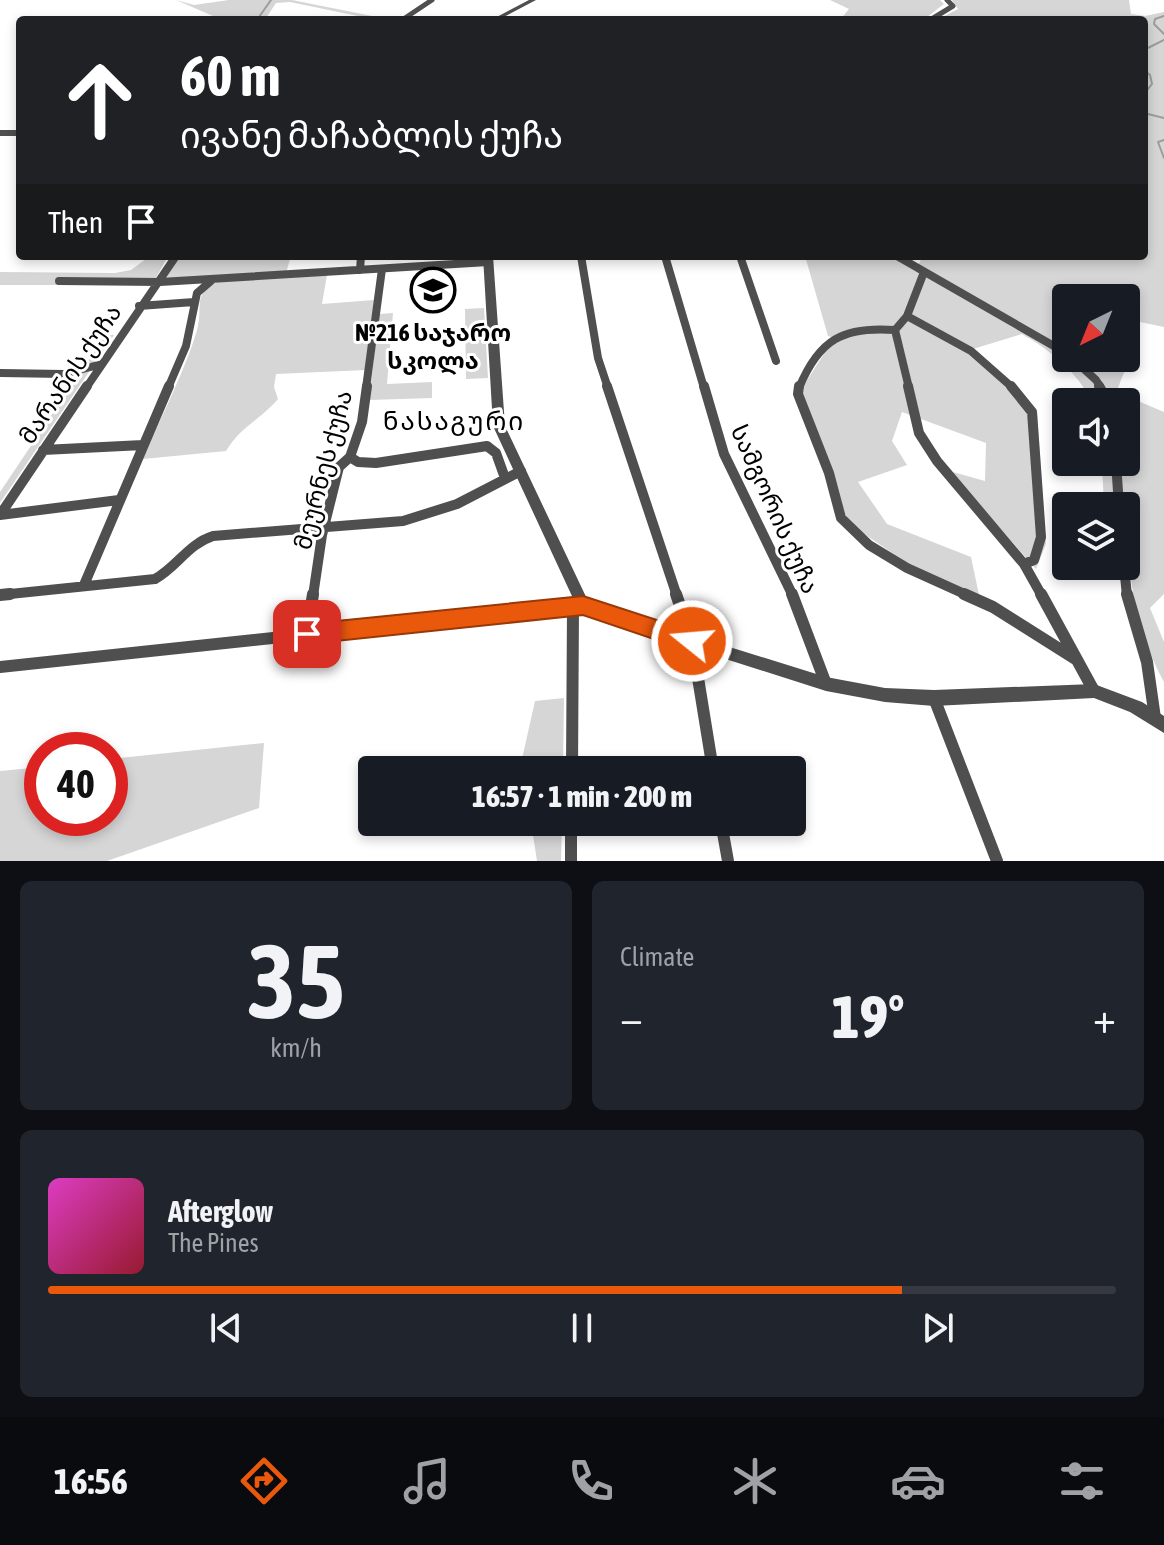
<!DOCTYPE html>
<html lang="en">
<head>
<meta charset="utf-8">
<style>
  :root { --surface:#171b24; --page:#20242c; --text:#f1f3f6; --muted:#9ea1a6; --line:#363941; --accent:#ea580c }
  body { margin:0; font-family:"Asap Condensed","Noto Sans Georgian",sans-serif; background:var(--page); color:var(--text); height:100vh; display:flex; flex-direction:column; font-size:30px; white-space:nowrap }
  * { box-sizing:border-box; margin:0 }
  p { font-size:26px; color:var(--muted) }
  .icon { flex:none; width:44px; height:44px; fill:none; stroke:currentColor; stroke-width:2; stroke-linecap:round; stroke-linejoin:round }
  .map { position:relative; height:861px; overflow:hidden }
  .side { display:flex; flex-direction:column; gap:20px; padding:20px; background:#0d0f14; flex:1 }
  .side>* { flex:none }
  .guide { position:absolute; left:16px; top:16px; width:1132px; height:244px; border-radius:8px; box-shadow:0 4px 12px #0003; background:#202124; color:#fff; overflow:hidden }
  .needle { width:52px; rotate:223deg }
  .controls { position:absolute; left:1052px; top:284px; display:grid; gap:16px }
  .controls a { display:grid; place-items:center; width:88px; height:88px; border-radius:8px; background:var(--surface); box-shadow:0 4px 12px #0003; font-size:40px }
  .speed { position:absolute; left:24px; top:732px; display:flex; gap:16px; font-size:40px; font-weight:700; text-align:center }
  .speed>* { display:grid; place-content:center; width:104px; height:104px; border-radius:50%; background:var(--surface); box-shadow:0 4px 12px #0003; line-height:1 }
  .speed .limit { border:12px solid #d22; background:#fff; color:#111 }
  .pin { position:absolute; display:grid; place-items:center; width:68px; height:68px; color:#fff; margin:-34px; border-radius:16px; box-shadow:0 4px 12px #0006 }
  .me { position:absolute; width:88px; margin:-44px; rotate:287deg; stroke-linejoin:round; filter:drop-shadow(0 0 6px #0008) }
  .turn { display:flex; align-items:center; gap:28px; height:168px; padding:0 32px; font-size:36px }
  .turn .icon { width:104px; height:104px; stroke-width:2.5 }
  .turn b { display:block; font-size:56px; line-height:68px }
  .then { display:flex; align-items:center; height:76px; padding:0 32px; background:#0003; gap:16px; font-size:30px }
  .big { font-size:60px; font-weight:800; line-height:1.1 }
  .side .tile { flex:1; display:flex; flex-direction:column; justify-content:center; gap:12px; min-width:0; padding:0 28px; border-radius:12px; background:var(--page) }
  .side .dial { align-items:center; gap:0 }
  .dial b { font-size:104px; line-height:1 }
  .song { display:flex; align-items:center; gap:24px }
  .cover { width:96px; height:96px; border-radius:12px; background:linear-gradient(135deg,hsl(310 70% 55%),hsl(350 70% 35%)) }
  .played { height:8px; border-radius:4px; background:linear-gradient(90deg,var(--accent) 80%,var(--line) 80%) }
  .keys { display:flex; justify-content:space-around; direction:ltr }
  .heat { display:flex; justify-content:space-between; align-items:center; font-size:44px; direction:ltr }
  .side .tiles { flex:1; display:grid; gap:20px; grid-template-columns:1fr 1fr }
  .tile:last-child { grid-column:span 2 }
  .trip { position:absolute; left:358px; top:756px; width:448px; height:80px; border-radius:8px; background:var(--surface); box-shadow:0 4px 12px #0003; font-weight:800; line-height:80px; text-align:center }
  .dock { display:flex; height:128px; justify-content:space-around; align-items:center; background:#090b0e; color:var(--muted) }
  .dock .icon { width:56px; height:56px }
  .dock .active { color:var(--accent) }
  .dock b { font-size:36px; color:var(--text) }
  .map>svg:first-child { display:block }
  .green { fill:#d6d6d6; fill-rule:evenodd }
  .lines { fill:none; stroke-linecap:round; stroke-linejoin:round }
  .stream { stroke:#9d9d9d; stroke-width:2 }
  .minor-far4 { stroke:#4f4f4f; stroke-width:5 }
  .minor-far3 { stroke:#4f4f4f; stroke-width:6 }
  .minor-far2 { stroke:#4f4f4f; stroke-width:8 }
  .minor-far1 { stroke:#4f4f4f; stroke-width:10 }
  .minor { stroke:#4f4f4f; stroke-width:12 }
  .tertiary { fill:#4f4f4f; fill-rule:evenodd }
  .route { fill:#ea580c; stroke:#983908; stroke-width:2 }
  .labels { text-anchor:middle; dominant-baseline:central; stroke-width:6; stroke-linejoin:round; paint-order:stroke }
  .poi-label { font-size:24px; font-weight:bold; fill:#000; stroke:#fff }
  .street-label { font-size:24px; fill:#000; stroke:#fff }
  .neighbourhood-label { font-size:26px; letter-spacing:2px; fill:#000; stroke:#fff }
</style>
</head>
<body>
<div class="map">
<svg width="1164" height="861" viewBox="0 0 1164 861">
  <rect width="100%" height="100%" fill="#fff"/>
  <path class="green" d="M176,0L194,5L229,0H292L392,20H377L290,2L276,3L266,18L235,16L222,20Z
    M830,0H940L944,4L923,20H840L849,9Z
    M952,0H1129L1131,14L1145,16L1164,12V327L1140,322C1139,352 1125,364 1117,392L1164,412V594L1150,608L1164,642V682C1134,627 1126,565 1126,506H1104L1102,462H1126V402H1093C1075,371 1053,352 1022,334L973,349L1037,411L1046,544L1036,569L954,476L953,472L985,481L986,443L902,412L892,441L907,465L858,482L887,524L971,557L979,595L910,565L854,527L842,511L803,393L804,385L834,338L828,336L805,256H890L915,271L923,256H1144V20H937L958,9ZM1066,298H1126V358H1066Z
    M150,256H168L152,285H0V272L115,273L131,270Z
    M179,256H291L286,273L165,279Z
    M327,275L322,304L374,300L366,370L276,374L274,387L278,399C259,421 241,426 226,451L143,459C160,419 185,371 197,330C204,306 191,297 217,281Z
    M484,308L488,378L466,379L465,309Z
    M393,313L387,384L432,382V398L369,400L379,314Z
    M105,335H114L0,503V492Z
    M564,698L563,770H523L522,759L535,701Z
    M264,743L259,808L107,861H0V771L42,767V818H110V759Z
    M531,822H562L561,861H537Z"/>
  <g class="lines">
    <path class="stream" d="M1164,16L1155,19L1154,24L1164,34
      M259,17L271,0
      M1144,50L1164,40
      M1144,70L1150,75L1152,84L1144,94
      M1144,113L1164,118
      M1164,140L1158,142L1164,158"/>
    <path class="minor-far4" d="M402,20L432,0
      M930,20L953,6L947,0"/>
    <path class="minor-far3" d="M0,133H20"/>
    <path class="minor-far2" d="M581,256L598,358L608,388
      M665,256L704,388
      M740,256L776,361
      M897,256L1066,353
      M360,270L361,256
      M59,281L160,282L488,262
      M139,306L194,302
      M907,316L971,351L1013,388
      M1072,358L1096,380L1101,388
      M0,373L64,374L102,364
      M86,388L176,256
      M168,388L186,346L197,293L211,281
      M366,388L382,269
      M799,388C819,339 844,326 895,330
      M909,388L895,330L907,316L924,272"/>
    <path class="minor-far1" d="M607,386L677,596
      M704,386L724,454L793,596
      M799,386L798,394L829,473L841,518L869,545L907,568L969,596
      M908,386L919,433L937,461L1024,564L1042,596
      M1011,386L1032,412L1041,537L1034,560L1024,564
      M1099,386L1108,402
      M43,450L143,445
      M350,457L358,462L376,463L487,446L496,453L505,478
      M1116,462L1119,506
      M0,515L87,386
      M0,515L119,500
      M1124,566L1127,596
      M84,585L169,386
      M0,595L155,579C177,567 188,544 213,536L403,521L457,504L521,471
      M313,596L322,535L339,467L350,457L362,422L367,386"/>
    <path class="minor" d="M676,594L692,641L713,770
      M792,594L826,684
      M964,594L993,607L1077,660
      M1041,594L1094,691
      M1127,594L1147,662L1155,718
      M0,595L10,594
      M307,634L313,594
      M0,667L583,605
      M934,698L997,861
      M572,770L573,608
      M571,822V861
      M721,822L728,861"/>
    <path class="tertiary" d="M529,0H536L498,20H491Z
      M483,256H493L505,426L588,601L601,607L826,677L885,688L934,690L1094,684L1142,702L1164,716V733L1130,712L1094,698L934,706L885,702L826,691L597,618L578,609L493,426Z"/>
  </g>
  <path class="route" d="M583,596L700,634L704,641L700,649L692,652L583,615L307,644L299,641L296,634L299,627L307,624Z"/>
  <defs>
    <g id="school-ring" transform="scale(2.3)"><circle r="9.5" fill="#fff" stroke="#000" stroke-width="1.5"/><path d="M0-5L7-2L0 1L-7-2ZM-4 1L0 2.5L4 1V4Q0 6-4 4Z" fill="#000"/></g>
  </defs>
  <g fill-rule="evenodd">
    <use href="#school-ring" x="433" y="290"/>
  </g>
  <g class="labels">
    <g class="poi-label">
      <text x="433" y="332">№216 საჯარო<tspan x="433" dy="28">სკოლა</tspan></text>
    </g>
    <g class="street-label">
      <text transform="translate(70 374) rotate(-56)">მარანის ქუჩა</text>
      <text transform="translate(323 470) rotate(-75)">მეურნეს ქუჩა</text>
      <text transform="translate(775 509) rotate(66)">სამგორის ქუჩა</text>
    </g>
    <g class="neighbourhood-label">
      <text x="454" y="421">ნასაგური</text>
    </g>
  </g>
</svg>
<div class="controls">
<a><svg class="needle" viewBox="-14 -14 28 28"><path d="M0-13l5 13h-10z" fill="#e53935"/><path d="M0 13l5-13h-10z" fill="#9ea1a6"/></svg></a>
<a><svg class="icon" aria-label="sound" viewBox="0 0 24 24"><path d="M4 9h4l5-4v14l-5-4H4zM17 9q2 3 0 6"/></svg></a>
<a><svg class="icon" aria-label="layers" viewBox="0 0 24 24"><path d="M12 4l9 5-9 5-9-5zM3 14l9 5 9-5"/></svg></a>
</div>
<div class="speed"><div class="limit">40</div></div>
<div class="pin" style="left:307px;top:634px;background:#d93025"><svg class="icon" aria-label="arrive" viewBox="0 0 24 24"><path d="M6 21V4h12l-3 4 3 4H6"/></svg></div>
<svg class="me" style="left:692px;top:641px" viewBox="-20 -20 40 40"><circle r="17" fill="#ea580c" stroke="#fff" stroke-width="3"/><path d="M0-11L8 9 0 5-8 9z" fill="#fff"/></svg>
<div class="trip">16:57 · 1 min · 200 m</div>
<div class="guide">
<div class="turn"><svg class="icon" aria-label="ahead" viewBox="0 0 24 24"><path d="M12 20V5M6 11l6-6 6 6"/></svg><div><b>60 m</b>ივანე მაჩაბლის ქუჩა</div></div>
<div class="then">Then<svg class="icon" aria-label="arrive" viewBox="0 0 24 24"><path d="M6 21V4h12l-3 4 3 4H6"/></svg></div>
</div>
</div>
<section class="side">
<div class="tiles">
<div class="tile dial"><b>35</b><p>km/h</p></div>
<div class="tile"><p>Climate</p>
<div class="heat"><a>−</a><b class="big">19°</b><a>+</a></div>
</div>
<div class="tile">
<div class="song"><i class="cover"></i><div><b>Afterglow</b><p>The Pines</p></div></div>
<div class="played"></div>
<div class="keys"><svg class="icon" aria-label="previous" viewBox="0 0 24 24"><path d="M18 5L8 12l10 7zM5 5v14"/></svg><svg class="icon" aria-label="pause" viewBox="0 0 24 24"><path d="M8 5v14M16 5v14"/></svg><svg class="icon" aria-label="next" viewBox="0 0 24 24"><path d="M6 5l10 7-10 7zM19 5v14"/></svg></div>
</div>
</div>
</section>
<nav class="dock">
<b>16:56</b>
<svg class="icon active" aria-label="directions" viewBox="0 0 24 24"><path d="M12 3l9 9-9 9-9-9zM9 14v-3h6M13 9l2 2-2 2"/></svg>
<svg class="icon" aria-label="music" viewBox="0 0 24 24"><path d="M9 18V5l10-2v13"/><circle cx="6" cy="18" r="3"/><circle cx="16" cy="16" r="3"/></svg>
<svg class="icon" aria-label="phone" viewBox="0 0 24 24"><path d="M5 4h4l2 5-3 2q2 4 5 5l2-3 5 2v4C11 20 4 13 5 4z"/></svg>
<svg class="icon" aria-label="climate" viewBox="0 0 24 24"><path d="M12 3v18M4 7l16 10M4 17L20 7"/></svg>
<svg class="icon" aria-label="car" viewBox="0 0 24 24"><path d="M5 17H2v-5l4-1 3-4h7l3 4 3 1v5h-3M9 17h6M6 11h13"/><circle cx="7" cy="17" r="2"/><circle cx="17" cy="17" r="2"/></svg>
<svg class="icon" aria-label="filters" viewBox="0 0 24 24"><path d="M4 7h16M4 17h16"/><circle cx="9" cy="7" r="2"/><circle cx="15" cy="17" r="2"/></svg>
</nav>
</body>
</html>
